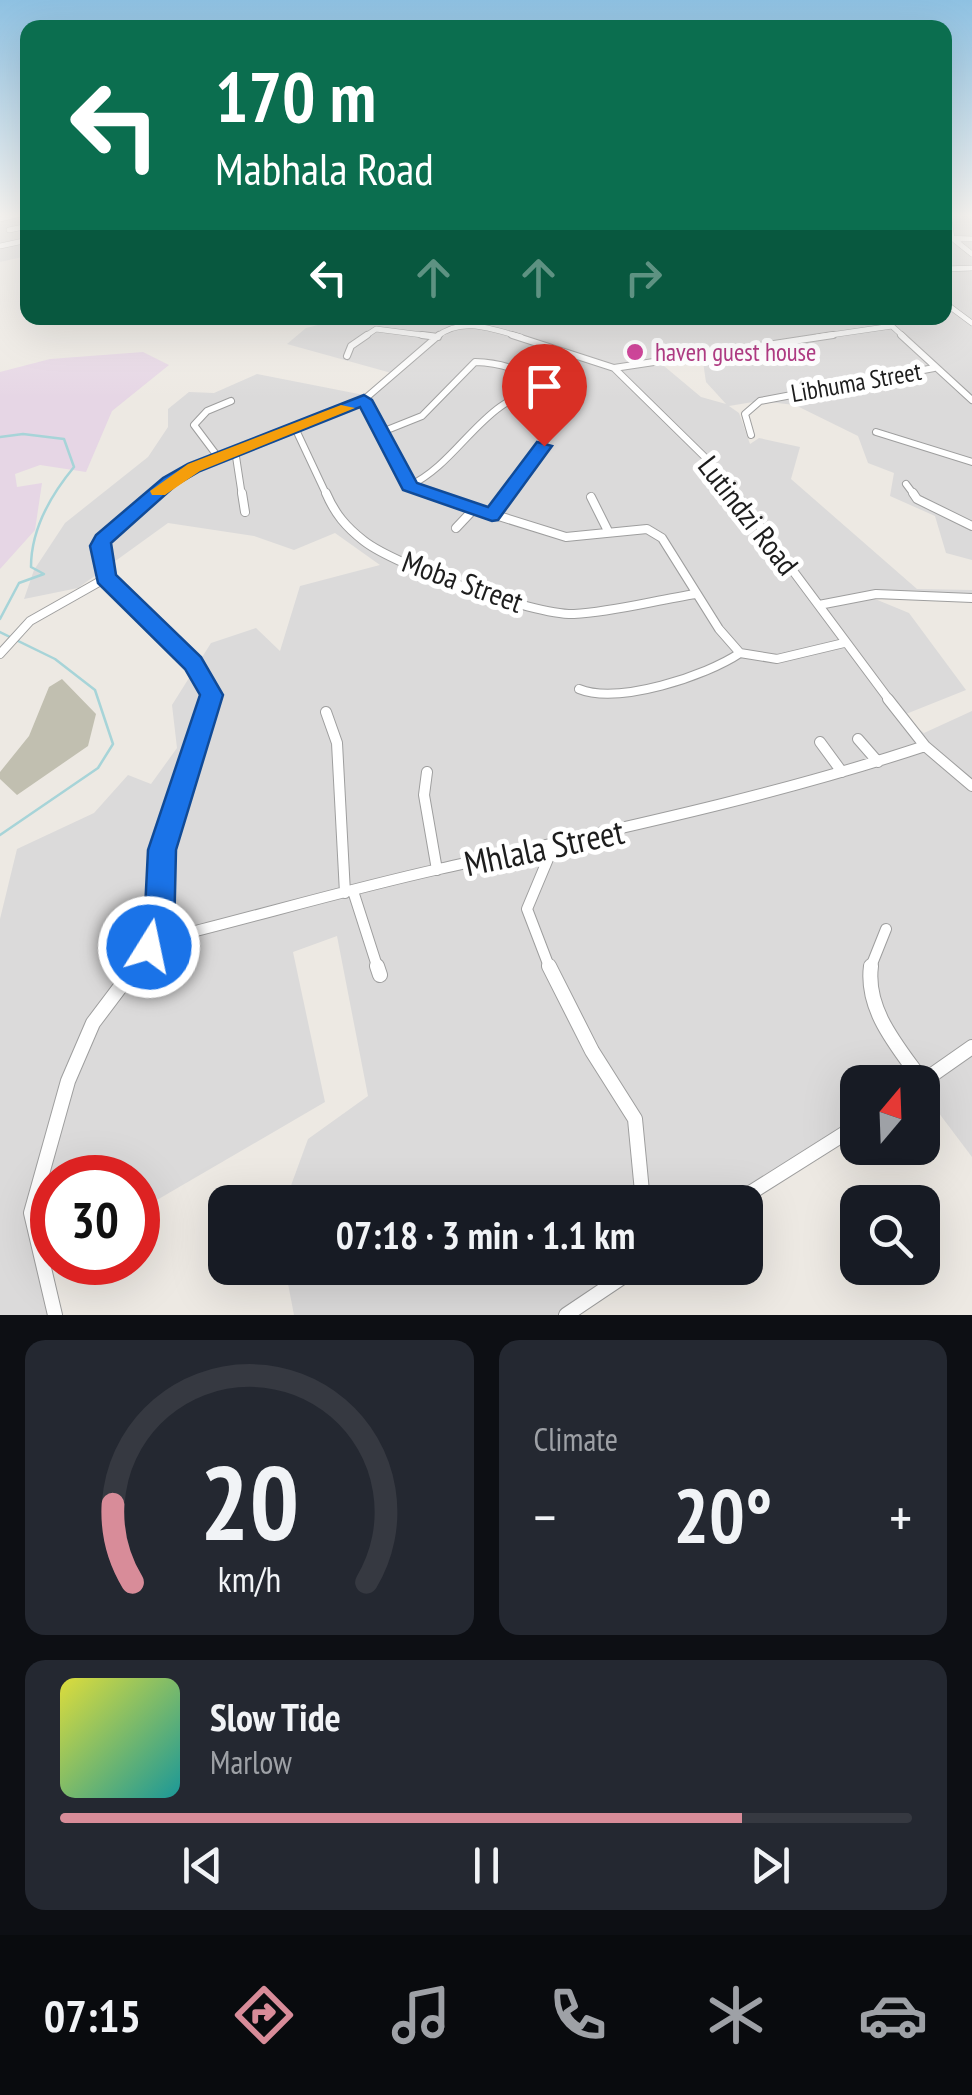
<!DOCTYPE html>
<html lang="en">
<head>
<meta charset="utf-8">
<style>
  :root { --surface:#171b24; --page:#242831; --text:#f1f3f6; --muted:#9ea1a6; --line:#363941; --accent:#d88c99 }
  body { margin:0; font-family:"PT Sans Narrow",sans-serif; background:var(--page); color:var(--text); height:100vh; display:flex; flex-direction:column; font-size:38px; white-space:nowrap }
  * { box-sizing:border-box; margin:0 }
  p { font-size:32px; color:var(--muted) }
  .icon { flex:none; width:55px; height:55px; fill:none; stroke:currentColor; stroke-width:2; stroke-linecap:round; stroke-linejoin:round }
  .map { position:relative; height:1315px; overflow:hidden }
  .drawer { display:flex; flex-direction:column; gap:25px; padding:25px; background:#0d0f14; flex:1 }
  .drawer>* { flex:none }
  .top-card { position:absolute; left:20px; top:20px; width:932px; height:305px; border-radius:20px; box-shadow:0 10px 40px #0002; background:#0b6e4f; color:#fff; overflow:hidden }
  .needle { width:65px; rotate:19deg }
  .buttons { position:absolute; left:840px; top:1065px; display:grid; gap:20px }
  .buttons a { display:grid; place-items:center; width:100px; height:100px; border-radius:20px; background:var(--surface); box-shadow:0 10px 40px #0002; font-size:50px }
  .speed { position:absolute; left:30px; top:1155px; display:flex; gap:20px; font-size:50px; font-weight:700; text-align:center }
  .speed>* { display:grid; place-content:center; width:130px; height:130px; border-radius:50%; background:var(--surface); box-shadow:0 10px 40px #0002; line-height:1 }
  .speed .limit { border:15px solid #d22; background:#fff; color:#111 }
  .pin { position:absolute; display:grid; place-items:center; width:85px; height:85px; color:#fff; margin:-102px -42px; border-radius:50% 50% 50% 0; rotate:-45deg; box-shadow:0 0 10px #0007 }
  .pin .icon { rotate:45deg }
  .me { position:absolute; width:110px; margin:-55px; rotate:10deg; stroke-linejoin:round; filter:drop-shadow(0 0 8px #0008) }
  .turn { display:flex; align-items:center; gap:35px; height:210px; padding:0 30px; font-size:45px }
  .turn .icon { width:130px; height:130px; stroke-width:2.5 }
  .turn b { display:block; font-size:70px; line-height:85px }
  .lanes { display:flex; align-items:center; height:95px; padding:0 30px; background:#0003; justify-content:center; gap:50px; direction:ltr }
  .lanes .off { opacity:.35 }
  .big { font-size:75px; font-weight:700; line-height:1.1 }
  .drawer .tile { flex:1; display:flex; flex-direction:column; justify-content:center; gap:15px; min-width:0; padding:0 35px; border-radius:20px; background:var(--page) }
  .drawer .dial { align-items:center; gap:0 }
  .dial svg { height:260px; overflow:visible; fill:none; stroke:var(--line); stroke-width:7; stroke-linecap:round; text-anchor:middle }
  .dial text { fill:var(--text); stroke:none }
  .song { display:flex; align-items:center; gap:30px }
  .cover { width:120px; height:120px; border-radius:15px; background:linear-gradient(135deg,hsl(60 70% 55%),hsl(180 70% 35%)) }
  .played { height:10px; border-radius:5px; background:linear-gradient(90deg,var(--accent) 80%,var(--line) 80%) }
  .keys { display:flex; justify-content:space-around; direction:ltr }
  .heat { display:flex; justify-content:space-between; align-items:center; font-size:55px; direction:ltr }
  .drawer .tiles { flex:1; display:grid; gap:25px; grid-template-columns:1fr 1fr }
  .tile:last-child { grid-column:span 2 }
  .trip { position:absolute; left:208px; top:1185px; width:555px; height:100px; border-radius:20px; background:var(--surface); box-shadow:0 10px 40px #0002; font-weight:700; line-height:100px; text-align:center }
  .tab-bar { display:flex; height:160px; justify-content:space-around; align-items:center; background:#090b0e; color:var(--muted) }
  .tab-bar .icon { width:70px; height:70px }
  .tab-bar .current { color:var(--accent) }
  .tab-bar b { font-size:45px; color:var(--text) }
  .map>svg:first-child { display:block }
  .residential { fill:#dbdada; fill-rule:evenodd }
  .industrial { fill:#e6d6e5 }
  .construction { fill:#c1bfb0 }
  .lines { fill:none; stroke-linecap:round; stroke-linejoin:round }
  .stream { stroke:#a7d4d8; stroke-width:2.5 }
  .minor-far4-casing { stroke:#9e9e9e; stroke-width:6 }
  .minor-far3-casing { stroke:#9e9e9e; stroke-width:8 }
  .minor-far2-casing { stroke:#9e9e9e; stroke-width:10 }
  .minor-far1-casing { stroke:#9e9e9e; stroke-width:12 }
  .minor-casing { stroke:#9e9e9e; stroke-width:16 }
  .minor-far4 { stroke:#fff; stroke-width:5 }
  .minor-far3 { stroke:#fff; stroke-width:6 }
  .minor-far2 { stroke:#fff; stroke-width:8 }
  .minor-far1 { stroke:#fff; stroke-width:10 }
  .minor { stroke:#fff; stroke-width:14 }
  .route { fill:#1a73e8; stroke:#114b97; stroke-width:2.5 }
  .slow { fill:#f59e0b }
  .hotel-dot { fill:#d1479c; stroke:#fff; stroke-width:4 }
  .labels { text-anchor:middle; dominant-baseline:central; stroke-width:10; stroke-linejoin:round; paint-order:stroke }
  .far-hotel-label { font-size:25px; fill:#b23c85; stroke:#fff; text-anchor:start }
  .far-street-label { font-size:25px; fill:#1d1d1d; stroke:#fff }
  .street-label { font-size:30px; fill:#1d1d1d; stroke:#fff }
  .near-street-label { font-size:35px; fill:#1d1d1d; stroke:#fff }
</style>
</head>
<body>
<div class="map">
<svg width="972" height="1315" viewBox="0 0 972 1315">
  <rect width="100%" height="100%" fill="#ede9e3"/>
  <path class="residential" d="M0,214H27V256L0,262Z
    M945,214H972V560L946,553L935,516L890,496L894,473L868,463L858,436L795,405L759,401L729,406L739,413L750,444L759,438L800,447L791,479L917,589L972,590V601L875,599L909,613L966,690L901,716L924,733L972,711V1157L923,1092L922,1082H858L857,1125L736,1202H285L308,1139L368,1096L337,936L293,952L325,1102L138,1211V1178H52V1260L43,1266L55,1315H0V919L17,849L94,813L128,775L151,784L177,748L172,705L211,643L256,628L280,651L300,586L380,565L335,533L294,550L254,536L168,523L78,588L24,599L34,570L65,523L148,457L168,427V409L189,392L214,393L257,374L369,396L395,374L287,344L306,328L346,318H945ZM702,355L706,382L726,404L701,397L658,361Z
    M285,1268H636L566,1315H294Z"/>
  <path class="industrial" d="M143,352L169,365L112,411L86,472L40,465L15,474L17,487L42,483L35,530L0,569V372L50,359Z"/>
  <path class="construction" d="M62,679L96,714L88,746L17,795L0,779V772L29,736L49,687Z"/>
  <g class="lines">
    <path class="stream" d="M0,437L23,434L64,439L74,467C50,496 31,529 31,567L44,574L19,583L0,619
      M0,632L55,659L95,690L113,744L98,768L0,835"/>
    <g class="minor-far4-casing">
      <path id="minor-far4" d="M948,214L952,238L972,254
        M0,219L20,214
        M9,230L28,226
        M945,238L972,239
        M0,246L28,240
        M945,269L972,268
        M945,303L972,323
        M883,318L904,337
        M364,337L376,329L438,337
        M436,337C462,316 492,329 521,337
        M817,337L892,326"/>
    </g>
    <g class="minor-far3-casing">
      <path id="minor-far3" d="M422,335L438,337
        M512,335L614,368L718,470L737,496
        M901,335L972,400
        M347,356L351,346L367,335
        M614,368L833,335
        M364,400L409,486L430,496
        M296,430L327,496
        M382,432L422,416L475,362C516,363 541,380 568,409L506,496
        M876,432L972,462
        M751,435L745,414L760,401L934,368
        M235,450L242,496
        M218,457L194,425L207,411L231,401
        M906,484L915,496
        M409,486C463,460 483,394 548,389
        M153,496L194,467L360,403L439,335"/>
    </g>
    <g class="minor-far2-casing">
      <path id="minor-far2" d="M156,493L103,540C98,597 158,624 191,661C200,671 205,683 211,695L209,701
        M242,493L245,512
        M326,493C335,514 346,527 364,541C396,566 533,615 574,614C614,612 656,600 696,594
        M425,493L566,537L647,529L662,538L719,629L740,653L777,659L844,643
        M735,493L890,701
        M913,493L917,499L972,526
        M591,497L608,531
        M492,515L508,493
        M456,528L473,510
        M819,605L876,594L972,598
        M0,654L30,621L106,578
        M579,689C618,705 706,676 740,653"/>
    </g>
    <g class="minor-far1-casing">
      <path id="minor-far1" d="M888,699L925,746L972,786
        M326,712L337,743L345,893
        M858,739L878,762
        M820,742L842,772
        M427,772L424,795L437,870
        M353,891L378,969
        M159,935L188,933C271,912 354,888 439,869C602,832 765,799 925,746
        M134,969L159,935L162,850L210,699
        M550,969L527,909L553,847
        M870,969L886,929"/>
    </g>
    <g class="minor-casing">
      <path id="minor" d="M377,966L380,975
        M549,966L592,1051L635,1119L643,1202
        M871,966C865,1011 899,1048 923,1082
        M922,1082L972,1047
        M736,1202L858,1125
        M55,1315L31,1213L68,1081L93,1023L136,966
        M566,1315L636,1268"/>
    </g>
    <use href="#minor-far4" class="minor-far4"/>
    <use href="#minor-far3" class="minor-far3"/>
    <use href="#minor-far2" class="minor-far2"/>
    <use href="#minor-far1" class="minor-far1"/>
    <use href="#minor" class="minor"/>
  </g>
  <linearGradient id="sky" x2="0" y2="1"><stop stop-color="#8ec1e2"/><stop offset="0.54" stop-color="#f7f5f2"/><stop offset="1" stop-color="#f7f5f2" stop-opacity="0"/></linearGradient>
  <rect width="972" height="398" fill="url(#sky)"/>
  <path class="route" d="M364,395L372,400L417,483L488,507L537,442L552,446L498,520L492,521L403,490L360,407L200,471L176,485L111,543L116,575L201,657L223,695L176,850L174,935L160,958L149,963L138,958L134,947L144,930L148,850L200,695L185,669L98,583L90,546L96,535L163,478L188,464Z"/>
  <path class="slow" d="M341,405L355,408L200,471L165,495H152L150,491L188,464Z"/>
  <circle class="hotel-dot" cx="635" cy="352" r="10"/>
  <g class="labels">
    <g class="far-hotel-label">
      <text x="655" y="352">haven guest house</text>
    </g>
    <g class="far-street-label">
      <text transform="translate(856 382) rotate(-10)">Libhuma Street</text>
    </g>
    <g class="street-label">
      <text transform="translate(749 515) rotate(52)">Lutindzi Road</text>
      <text transform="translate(463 581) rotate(20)">Moba Street</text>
    </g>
    <g class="near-street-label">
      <text transform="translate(544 847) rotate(-12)">Mhlala Street</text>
    </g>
  </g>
</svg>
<div class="buttons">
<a><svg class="needle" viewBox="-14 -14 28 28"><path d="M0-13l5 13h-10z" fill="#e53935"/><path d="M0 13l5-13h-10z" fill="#9ea1a6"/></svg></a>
<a><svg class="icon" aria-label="search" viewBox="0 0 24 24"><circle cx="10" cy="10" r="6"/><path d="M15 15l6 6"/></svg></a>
</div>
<div class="speed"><div class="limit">30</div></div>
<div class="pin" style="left:544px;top:446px;background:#d93025"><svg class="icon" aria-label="arrive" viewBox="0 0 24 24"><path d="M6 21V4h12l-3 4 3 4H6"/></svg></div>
<svg class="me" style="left:149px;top:947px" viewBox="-20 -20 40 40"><circle r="17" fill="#1a73e8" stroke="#fff" stroke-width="3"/><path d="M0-11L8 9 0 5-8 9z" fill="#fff"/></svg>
<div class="trip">07:18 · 3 min · 1.1 km</div>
<div class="top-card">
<div class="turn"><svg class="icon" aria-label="left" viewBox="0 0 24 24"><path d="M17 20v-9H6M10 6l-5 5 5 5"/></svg><div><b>170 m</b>Mabhala Road</div></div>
<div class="lanes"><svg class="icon" aria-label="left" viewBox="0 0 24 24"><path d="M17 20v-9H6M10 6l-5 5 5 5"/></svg><svg class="icon off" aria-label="ahead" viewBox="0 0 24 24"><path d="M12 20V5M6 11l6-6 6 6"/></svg><svg class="icon off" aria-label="ahead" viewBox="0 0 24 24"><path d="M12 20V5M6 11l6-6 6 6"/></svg><svg class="icon off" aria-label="right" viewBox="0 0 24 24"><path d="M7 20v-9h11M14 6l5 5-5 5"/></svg></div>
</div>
</div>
<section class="drawer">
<div class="tiles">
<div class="tile dial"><svg viewBox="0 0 100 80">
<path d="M14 69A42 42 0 1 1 86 69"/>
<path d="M14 69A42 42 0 0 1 8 45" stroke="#d88c99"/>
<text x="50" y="56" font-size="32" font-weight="700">20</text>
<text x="50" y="72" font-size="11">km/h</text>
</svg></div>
<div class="tile"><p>Climate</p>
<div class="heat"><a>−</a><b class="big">20°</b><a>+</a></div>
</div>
<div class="tile">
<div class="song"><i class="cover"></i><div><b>Slow Tide</b><p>Marlow</p></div></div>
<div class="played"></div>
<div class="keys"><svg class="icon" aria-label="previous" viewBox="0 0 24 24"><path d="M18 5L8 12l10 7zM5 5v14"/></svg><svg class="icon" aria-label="pause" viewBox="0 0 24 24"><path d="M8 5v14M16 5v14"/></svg><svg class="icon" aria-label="next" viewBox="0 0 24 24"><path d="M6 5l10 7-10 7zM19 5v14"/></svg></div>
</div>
</div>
</section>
<nav class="tab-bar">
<b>07:15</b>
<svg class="icon current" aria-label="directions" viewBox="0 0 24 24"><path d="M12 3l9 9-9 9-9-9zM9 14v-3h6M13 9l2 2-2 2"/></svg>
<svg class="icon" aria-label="music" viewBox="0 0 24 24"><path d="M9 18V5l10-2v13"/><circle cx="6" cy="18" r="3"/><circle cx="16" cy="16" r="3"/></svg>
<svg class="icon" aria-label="phone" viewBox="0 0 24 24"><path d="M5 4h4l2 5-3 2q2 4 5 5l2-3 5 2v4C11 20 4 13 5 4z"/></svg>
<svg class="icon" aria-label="climate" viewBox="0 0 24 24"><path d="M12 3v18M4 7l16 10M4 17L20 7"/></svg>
<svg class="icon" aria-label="car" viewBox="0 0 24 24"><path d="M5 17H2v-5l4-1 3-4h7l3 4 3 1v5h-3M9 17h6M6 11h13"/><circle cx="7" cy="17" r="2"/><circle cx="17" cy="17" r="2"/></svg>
</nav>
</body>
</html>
